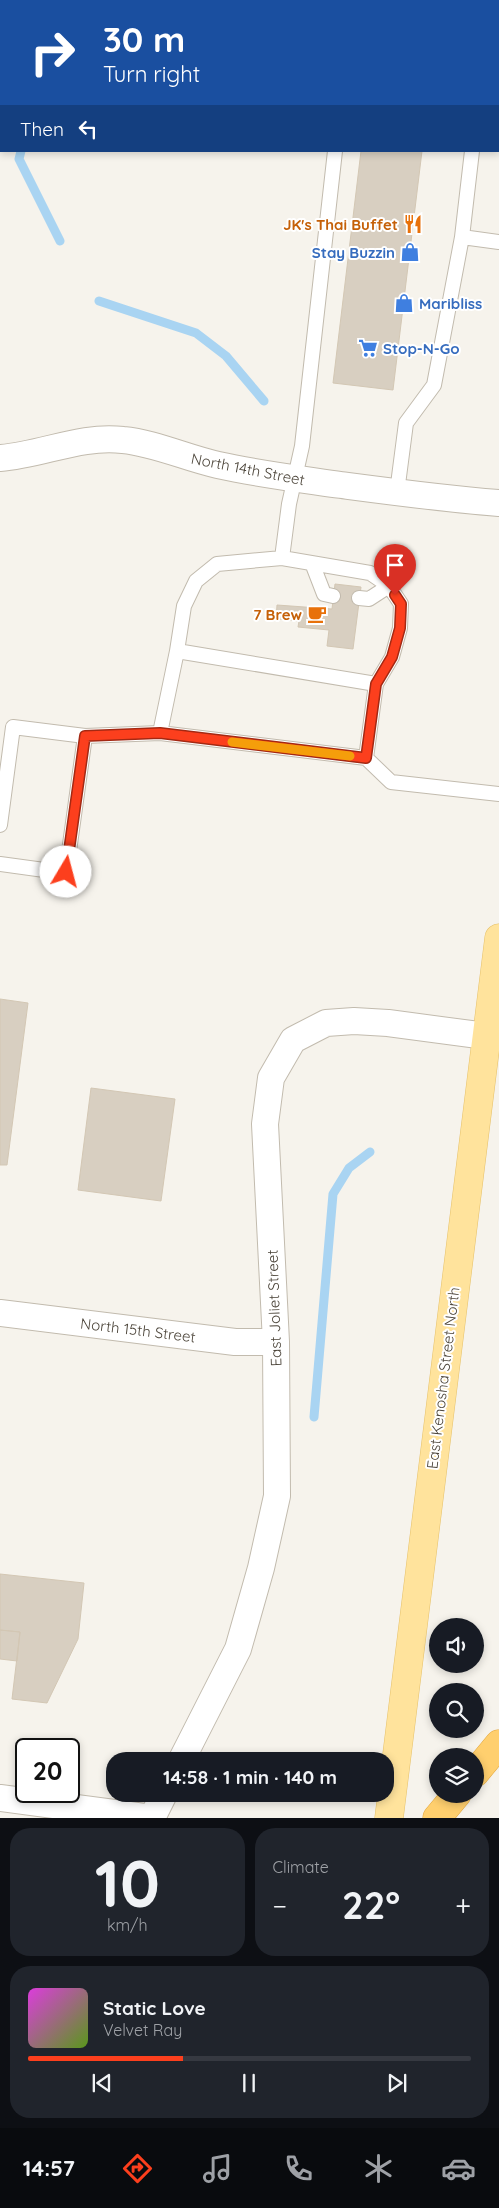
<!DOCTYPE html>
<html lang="en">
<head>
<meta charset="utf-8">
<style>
  :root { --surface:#171b24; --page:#20242c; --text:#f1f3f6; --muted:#9ea1a6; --line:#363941; --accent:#fc3f1d }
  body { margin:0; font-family:Quicksand,sans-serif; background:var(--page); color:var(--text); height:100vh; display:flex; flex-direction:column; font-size:19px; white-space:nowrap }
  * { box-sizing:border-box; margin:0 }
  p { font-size:16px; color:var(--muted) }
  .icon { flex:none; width:28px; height:28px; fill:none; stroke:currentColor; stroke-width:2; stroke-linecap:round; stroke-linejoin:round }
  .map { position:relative; height:1818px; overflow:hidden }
  .sheet { display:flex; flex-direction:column; gap:10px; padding:10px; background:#0d0f14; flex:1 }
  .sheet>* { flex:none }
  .banner { position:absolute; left:0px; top:0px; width:500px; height:152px; box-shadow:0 2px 8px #0003; background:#1a4fa0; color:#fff; overflow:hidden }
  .tools { position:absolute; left:429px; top:1618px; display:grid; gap:10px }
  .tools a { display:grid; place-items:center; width:55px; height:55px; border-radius:50%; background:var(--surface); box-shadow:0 2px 8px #0003; font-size:25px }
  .speed { position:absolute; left:15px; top:1738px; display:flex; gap:10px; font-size:25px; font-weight:700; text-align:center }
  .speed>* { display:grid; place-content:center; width:65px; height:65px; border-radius:50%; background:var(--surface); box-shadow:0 2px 8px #0003; line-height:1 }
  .speed .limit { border:2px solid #111; border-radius:8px; background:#fff; color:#111 }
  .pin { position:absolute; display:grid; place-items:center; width:42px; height:42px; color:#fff; margin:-51px -21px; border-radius:50% 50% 50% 0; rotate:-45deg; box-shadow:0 0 5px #0007 }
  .pin .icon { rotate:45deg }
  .me { position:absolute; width:55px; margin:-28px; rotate:8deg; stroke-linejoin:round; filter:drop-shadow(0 0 4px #0008) }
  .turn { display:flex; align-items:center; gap:18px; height:105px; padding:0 20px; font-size:22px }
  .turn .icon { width:65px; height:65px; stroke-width:2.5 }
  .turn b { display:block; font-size:35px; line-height:42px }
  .then { display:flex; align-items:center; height:48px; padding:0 20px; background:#0003; gap:10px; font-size:19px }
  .big { font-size:38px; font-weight:700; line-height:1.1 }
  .sheet .widget { flex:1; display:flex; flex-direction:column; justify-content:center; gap:8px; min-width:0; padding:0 18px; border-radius:20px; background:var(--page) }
  .sheet .dial { align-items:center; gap:0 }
  .dial b { font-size:65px; line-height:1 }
  .song { display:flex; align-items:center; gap:15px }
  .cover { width:60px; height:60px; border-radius:8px; background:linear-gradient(135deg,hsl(300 70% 55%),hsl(90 70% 35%)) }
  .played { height:5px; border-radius:2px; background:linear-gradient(90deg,var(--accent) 35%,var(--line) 35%) }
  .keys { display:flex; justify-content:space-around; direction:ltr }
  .heat { display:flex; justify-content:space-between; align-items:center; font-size:28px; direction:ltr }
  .sheet .tiles { flex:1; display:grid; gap:10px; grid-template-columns:1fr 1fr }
  .widget:last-child { grid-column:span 2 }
  .trip { position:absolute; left:106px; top:1752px; width:288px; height:50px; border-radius:20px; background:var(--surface); box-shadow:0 2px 8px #0003; font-weight:700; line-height:50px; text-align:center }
  .menu { display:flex; height:80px; justify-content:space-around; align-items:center; background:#090b0e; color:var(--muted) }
  .menu .icon { width:35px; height:35px }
  .menu .active { color:var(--accent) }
  .menu b { font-size:22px; color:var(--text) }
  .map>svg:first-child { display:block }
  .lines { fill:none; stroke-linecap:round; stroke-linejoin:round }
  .stream { stroke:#a9d4f2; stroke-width:9 }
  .building { fill:#d8cfc1; stroke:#d3c7b4 }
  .lane-casing { stroke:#c2bbae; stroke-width:16 }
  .street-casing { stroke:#c2bbae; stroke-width:28 }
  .primary-casing { stroke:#e6c16a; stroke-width:29 }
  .highway-casing { stroke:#e0a43c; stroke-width:29 }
  .lane { stroke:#fff; stroke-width:14 }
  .street { stroke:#fff; stroke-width:26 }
  .primary { stroke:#ffe39c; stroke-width:28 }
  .highway { stroke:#ffcf6e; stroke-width:28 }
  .route-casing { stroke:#a42913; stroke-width:12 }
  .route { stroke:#fc3f1d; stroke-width:9 }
  .slow { stroke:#f59e0b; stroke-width:9 }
  .labels { text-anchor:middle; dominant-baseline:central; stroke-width:4; stroke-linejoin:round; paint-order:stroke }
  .food-label { font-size:15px; font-weight:bold; fill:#c56008; stroke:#fff; text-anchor:end }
  .shop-label { font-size:15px; font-weight:bold; fill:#366cbe; stroke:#fff; text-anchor:start }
  .street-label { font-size:15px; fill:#4b4439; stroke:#fff }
</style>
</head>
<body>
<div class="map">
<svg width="499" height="1818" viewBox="0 0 499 1818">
  <rect width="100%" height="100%" fill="#f6f3ec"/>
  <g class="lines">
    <path class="stream" d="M0,100L1,101
      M21,151L19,159L60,241
      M99,301L196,333L226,356L264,401
      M314,1417L333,1194L349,1168L370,1152"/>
  </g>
  <path class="building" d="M361,151H422L393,390L333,383Z
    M335,584L361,587L353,649L327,646L329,630L298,627L299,621L276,619L277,605L332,609Z
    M0,999L28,1003L7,1165H0Z
    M91,1088L175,1099L161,1201L78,1190Z
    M0,1574L84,1583L78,1639L47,1703L12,1699L20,1632L0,1630Z
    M0,1630L20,1632L17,1661L0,1659Z"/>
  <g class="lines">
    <g class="lane-casing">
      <path id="lane" d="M280,0L282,1
        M353,0L364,1
        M490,1V0
        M0,11L1,12
        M462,237L499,242
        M397,492L406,423L434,385L462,237L472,151
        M282,558L289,504L302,446L335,151
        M312,563L324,594L333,596
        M359,598L369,599L389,586
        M160,733L177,651
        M366,758L376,684L392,657L400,628L401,604L389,586L370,573L282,558L217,564L196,581L184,606L177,651L376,684
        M0,825L13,727L85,736L160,733L366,758L391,782L499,794
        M0,864L66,873L85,736"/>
    </g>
    <g class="street-casing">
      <path id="street" d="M0,458C42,455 80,435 123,440C155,443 186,458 218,465C258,474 300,479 341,485C394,492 446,499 499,503
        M0,1313L235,1342H276
        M181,1761L238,1649L261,1568L277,1496L276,1342L265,1124L271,1078L293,1040L326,1023L354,1021L388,1023L486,1036
        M0,1798L152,1818L164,1794"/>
    </g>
    <g class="primary-casing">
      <path id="primary" d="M389,1818L499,938"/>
    </g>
    <g class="highway-casing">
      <path id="highway" d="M475,1773L499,1744
        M437,1818L457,1794"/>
    </g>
    <use href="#lane" class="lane"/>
    <use href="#street" class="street"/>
    <use href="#primary" class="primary"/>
    <use href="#highway" class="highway"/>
  </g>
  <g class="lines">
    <g class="route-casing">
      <path id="route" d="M66,872L85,736L160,733L366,758L376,684L392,657L400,628L401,604L395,595"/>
    </g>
    <use href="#route" class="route"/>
    <path class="slow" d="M232,742L350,756"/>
  </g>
  <defs>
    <g id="restaurant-bare" transform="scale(1.5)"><path d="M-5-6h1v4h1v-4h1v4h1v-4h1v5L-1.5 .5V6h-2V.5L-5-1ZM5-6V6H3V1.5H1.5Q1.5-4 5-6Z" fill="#e8710a" stroke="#fff" stroke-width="2.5" paint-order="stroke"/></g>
    <g id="shop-bare" transform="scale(1.5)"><path d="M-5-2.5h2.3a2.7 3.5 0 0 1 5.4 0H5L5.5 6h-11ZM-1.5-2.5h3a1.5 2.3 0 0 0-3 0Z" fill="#3f7fe0" stroke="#fff" stroke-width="2.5" paint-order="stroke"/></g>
    <g id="supermarket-bare" transform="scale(1.5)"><path d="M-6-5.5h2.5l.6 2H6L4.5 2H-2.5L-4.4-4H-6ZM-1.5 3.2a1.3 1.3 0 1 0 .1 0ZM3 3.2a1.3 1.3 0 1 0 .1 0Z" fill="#3f7fe0" stroke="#fff" stroke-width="2.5" paint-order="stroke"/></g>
    <g id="cafe-bare" transform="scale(1.5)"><path d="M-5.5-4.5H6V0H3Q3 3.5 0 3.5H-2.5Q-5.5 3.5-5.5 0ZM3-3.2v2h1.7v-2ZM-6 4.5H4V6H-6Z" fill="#e8710a" stroke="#fff" stroke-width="2.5" paint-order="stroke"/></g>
  </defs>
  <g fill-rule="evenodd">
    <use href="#restaurant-bare" x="413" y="224"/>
    <use href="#shop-bare" x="410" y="252"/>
    <use href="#shop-bare" x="404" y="303"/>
    <use href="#supermarket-bare" x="368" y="348"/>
    <use href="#cafe-bare" x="317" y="614"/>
  </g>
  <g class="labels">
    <g class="food-label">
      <text x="398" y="224">JK's Thai Buffet</text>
      <text x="302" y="614">7 Brew</text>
    </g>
    <g class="shop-label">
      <text x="395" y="252" text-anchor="end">Stay Buzzin</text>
      <text x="419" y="303">Maribliss</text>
      <text x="383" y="348">Stop-N-Go</text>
    </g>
    <g class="street-label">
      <text transform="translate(248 469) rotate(11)">North 14th Street</text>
      <text transform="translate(274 1308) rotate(-92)">East Joliet Street</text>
      <text transform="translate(138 1330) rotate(7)">North 15th Street</text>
      <text transform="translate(443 1378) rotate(-83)">East Kenosha Street North</text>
    </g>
  </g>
</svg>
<div class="tools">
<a><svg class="icon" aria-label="sound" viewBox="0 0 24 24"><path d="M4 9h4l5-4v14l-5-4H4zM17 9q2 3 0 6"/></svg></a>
<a><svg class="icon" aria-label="search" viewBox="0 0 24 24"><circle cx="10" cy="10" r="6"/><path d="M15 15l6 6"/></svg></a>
<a><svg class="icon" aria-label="layers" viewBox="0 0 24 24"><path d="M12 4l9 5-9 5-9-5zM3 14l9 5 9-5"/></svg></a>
</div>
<div class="speed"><div class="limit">20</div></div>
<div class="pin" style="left:395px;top:595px;background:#d93025"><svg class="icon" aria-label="arrive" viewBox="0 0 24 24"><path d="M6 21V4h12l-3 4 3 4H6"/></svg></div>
<svg class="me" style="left:66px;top:872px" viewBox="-20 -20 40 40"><circle r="19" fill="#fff"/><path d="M0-13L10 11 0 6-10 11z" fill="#fc3f1d"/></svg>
<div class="trip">14:58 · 1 min · 140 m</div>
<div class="banner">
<div class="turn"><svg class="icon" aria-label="right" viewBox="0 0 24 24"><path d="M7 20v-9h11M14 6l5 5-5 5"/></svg><div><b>30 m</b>Turn right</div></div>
<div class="then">Then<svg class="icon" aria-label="left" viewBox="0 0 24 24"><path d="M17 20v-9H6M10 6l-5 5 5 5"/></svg></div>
</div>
</div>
<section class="sheet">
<div class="tiles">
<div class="widget dial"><b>10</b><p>km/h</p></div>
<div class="widget"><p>Climate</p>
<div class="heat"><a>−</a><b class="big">22°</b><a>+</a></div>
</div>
<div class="widget">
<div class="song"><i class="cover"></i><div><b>Static Love</b><p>Velvet Ray</p></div></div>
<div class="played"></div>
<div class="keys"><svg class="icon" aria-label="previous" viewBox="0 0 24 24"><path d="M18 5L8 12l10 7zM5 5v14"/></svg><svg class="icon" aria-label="pause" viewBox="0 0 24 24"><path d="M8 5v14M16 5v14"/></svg><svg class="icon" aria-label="next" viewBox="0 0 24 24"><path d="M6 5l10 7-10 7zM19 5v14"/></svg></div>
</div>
</div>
</section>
<nav class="menu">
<b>14:57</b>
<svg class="icon active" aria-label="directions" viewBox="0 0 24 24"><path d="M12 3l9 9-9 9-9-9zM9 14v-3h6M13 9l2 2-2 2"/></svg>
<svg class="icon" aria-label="music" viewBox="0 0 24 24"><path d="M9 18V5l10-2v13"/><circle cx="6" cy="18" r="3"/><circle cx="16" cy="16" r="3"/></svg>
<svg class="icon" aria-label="phone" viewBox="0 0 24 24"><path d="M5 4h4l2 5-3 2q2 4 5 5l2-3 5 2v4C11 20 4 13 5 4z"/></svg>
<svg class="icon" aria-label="climate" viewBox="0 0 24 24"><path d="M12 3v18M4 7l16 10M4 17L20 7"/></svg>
<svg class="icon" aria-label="car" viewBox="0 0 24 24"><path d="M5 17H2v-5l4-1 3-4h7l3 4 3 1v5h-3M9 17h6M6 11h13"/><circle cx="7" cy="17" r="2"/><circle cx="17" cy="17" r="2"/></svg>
</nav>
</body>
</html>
